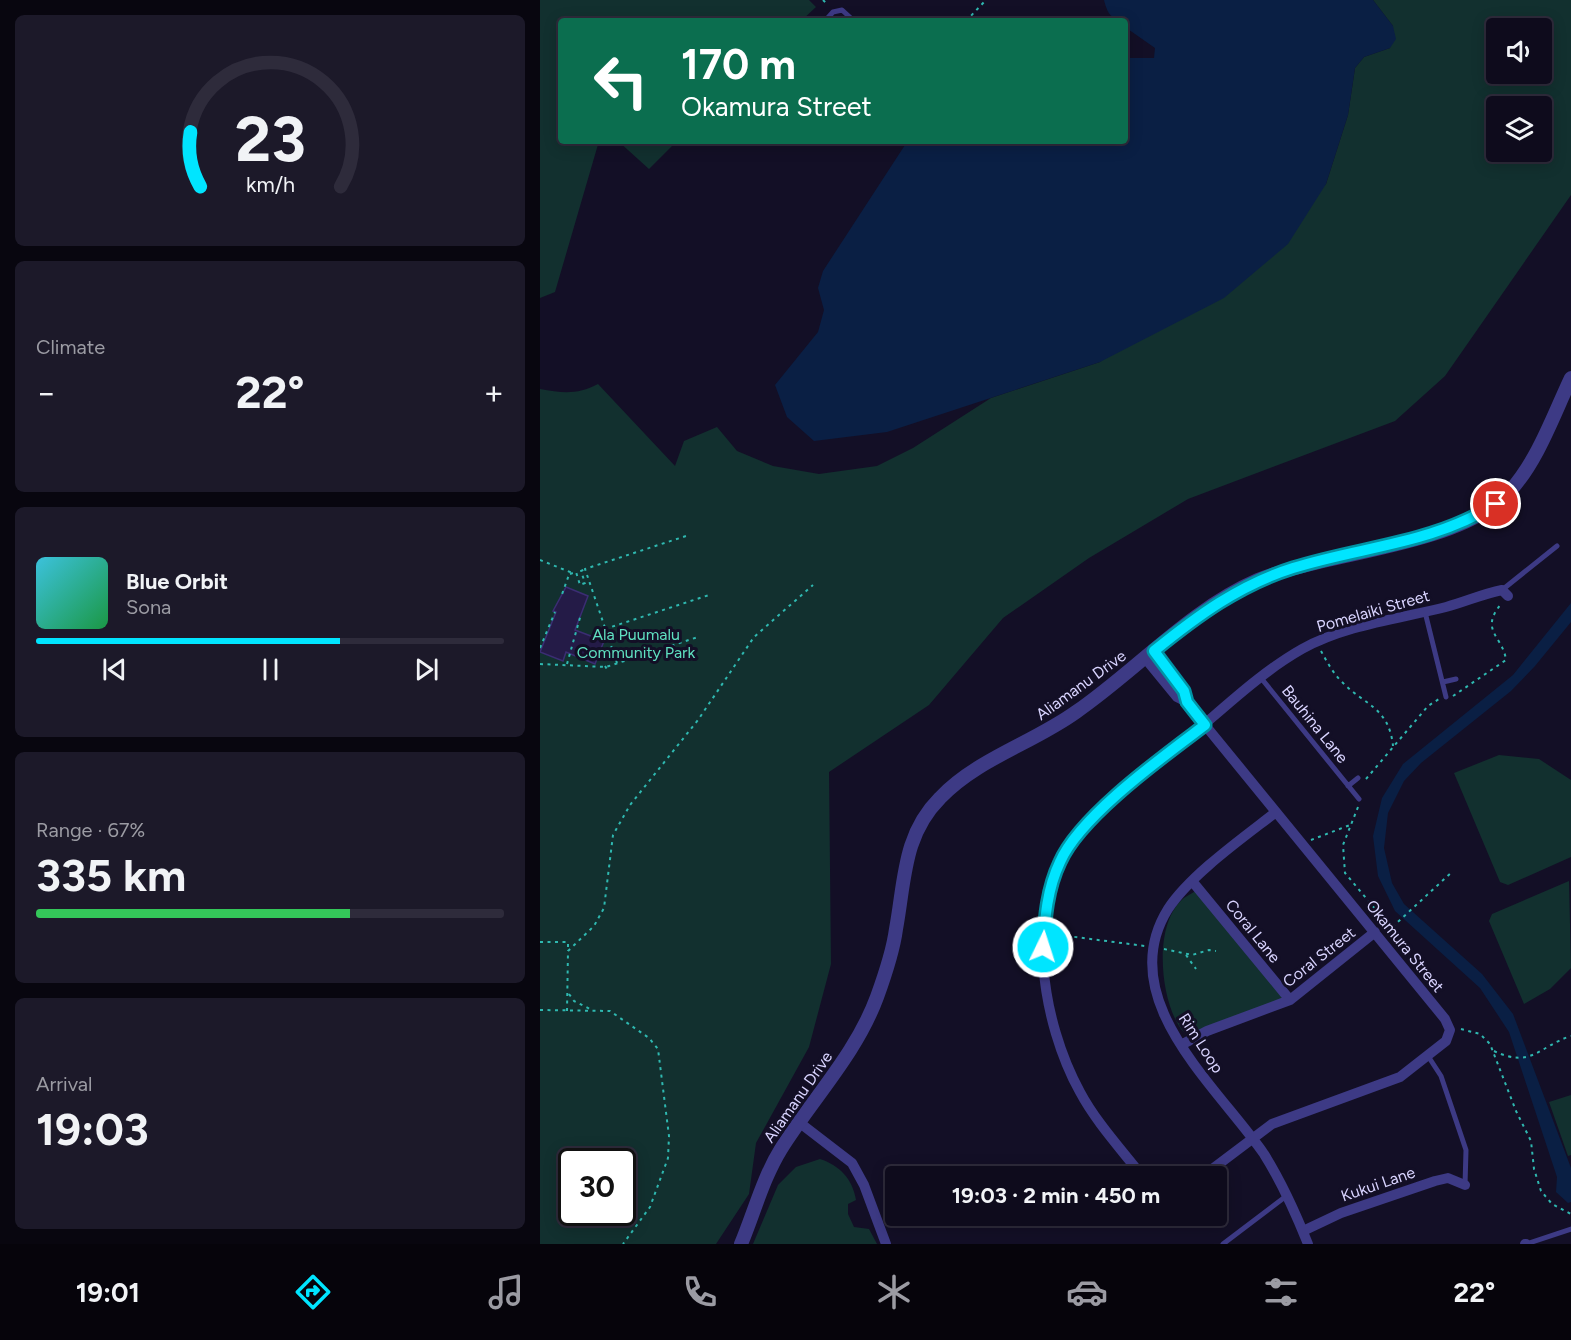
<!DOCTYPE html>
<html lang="en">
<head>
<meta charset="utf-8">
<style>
  :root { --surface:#0e0b1c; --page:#1c1929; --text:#f1f3f6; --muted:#9b9ba3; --line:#2e2b3b; --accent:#00e5ff }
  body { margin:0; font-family:Figtree,sans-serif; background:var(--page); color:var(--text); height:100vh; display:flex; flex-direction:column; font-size:22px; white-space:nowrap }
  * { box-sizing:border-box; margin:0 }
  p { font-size:20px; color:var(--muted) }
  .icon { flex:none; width:33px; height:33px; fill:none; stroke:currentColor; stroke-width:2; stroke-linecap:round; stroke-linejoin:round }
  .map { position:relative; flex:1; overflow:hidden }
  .details { display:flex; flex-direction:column; gap:15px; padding:15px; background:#08060f; width:540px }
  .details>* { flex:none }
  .banner { position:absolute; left:18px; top:18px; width:570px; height:126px; border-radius:6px; box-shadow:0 3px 15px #0003,0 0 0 2px var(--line); background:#0b6e4f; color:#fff; overflow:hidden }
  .buttons { position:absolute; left:946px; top:18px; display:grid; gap:12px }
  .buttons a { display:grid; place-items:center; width:66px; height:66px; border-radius:6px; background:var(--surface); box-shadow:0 3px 15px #0003,0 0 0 2px var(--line); font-size:30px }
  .speed { position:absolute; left:18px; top:1148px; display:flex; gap:12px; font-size:30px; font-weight:700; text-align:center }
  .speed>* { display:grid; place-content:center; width:78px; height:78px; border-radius:50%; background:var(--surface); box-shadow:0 3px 15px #0003,0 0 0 2px var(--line); line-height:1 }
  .speed .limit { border:3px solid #111; border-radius:9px; background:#fff; color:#111 }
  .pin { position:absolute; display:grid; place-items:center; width:51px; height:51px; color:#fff; margin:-26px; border:3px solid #fff; border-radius:50%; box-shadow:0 2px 6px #0007 }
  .me { position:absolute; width:66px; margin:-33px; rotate:4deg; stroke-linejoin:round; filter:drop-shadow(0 0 4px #0008) }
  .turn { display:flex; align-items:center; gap:21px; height:126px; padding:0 24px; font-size:27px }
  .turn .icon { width:78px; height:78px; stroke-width:2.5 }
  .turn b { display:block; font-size:42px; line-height:51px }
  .big { font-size:45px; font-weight:700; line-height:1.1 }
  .details .widget { flex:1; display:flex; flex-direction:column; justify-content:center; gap:9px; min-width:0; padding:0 21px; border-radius:9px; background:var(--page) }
  .details .dial { align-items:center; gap:0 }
  .dial svg { height:156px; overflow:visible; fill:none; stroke:var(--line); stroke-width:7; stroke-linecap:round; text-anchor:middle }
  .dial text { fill:var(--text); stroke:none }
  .song { display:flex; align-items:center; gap:18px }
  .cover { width:72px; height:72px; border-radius:9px; background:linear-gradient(135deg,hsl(190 70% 55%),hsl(140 70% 35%)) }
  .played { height:6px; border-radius:3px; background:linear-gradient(90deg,var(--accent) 65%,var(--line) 65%) }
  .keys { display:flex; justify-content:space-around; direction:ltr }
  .heat { display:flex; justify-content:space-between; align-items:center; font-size:33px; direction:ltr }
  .charge { height:9px; border-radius:4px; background:linear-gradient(90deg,#34c759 67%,var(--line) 0) }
  .trip { position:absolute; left:345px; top:1166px; width:342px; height:60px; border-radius:6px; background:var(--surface); box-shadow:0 3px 15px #0003,0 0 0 2px var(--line); font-weight:700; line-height:60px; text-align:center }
  .dock { display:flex; height:96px; justify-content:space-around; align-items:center; background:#06040b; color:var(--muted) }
  .dock .icon { width:42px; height:42px }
  .dock .active { color:var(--accent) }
  .dock b { font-size:27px; color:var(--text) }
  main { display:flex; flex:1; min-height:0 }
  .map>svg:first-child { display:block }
  .green { fill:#12302f; fill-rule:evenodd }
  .water { fill:#0a1f44 }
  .building { fill:#241b47; stroke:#3b2d73; stroke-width:1.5 }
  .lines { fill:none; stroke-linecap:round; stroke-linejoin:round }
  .path { stroke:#2fb8b0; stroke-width:2; stroke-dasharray:3 4.5; stroke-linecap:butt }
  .service { stroke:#3d3a85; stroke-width:5 }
  .minor { stroke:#3d3a85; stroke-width:10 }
  .tertiary { stroke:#3d3a85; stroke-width:14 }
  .route-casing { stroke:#0095a6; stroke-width:15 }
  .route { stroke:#00e5ff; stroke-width:10 }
  .labels { text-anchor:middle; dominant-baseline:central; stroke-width:6; stroke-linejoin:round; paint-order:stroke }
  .street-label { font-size:16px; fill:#d9d4ff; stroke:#130f26 }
  .park-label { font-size:16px; fill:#5fe0c0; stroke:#130f26 }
</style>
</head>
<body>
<main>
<section class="details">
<div class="widget dial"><svg viewBox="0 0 100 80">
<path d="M14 69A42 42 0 1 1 86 69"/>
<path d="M14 69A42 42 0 0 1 9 41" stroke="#00e5ff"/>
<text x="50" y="56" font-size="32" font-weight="700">23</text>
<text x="50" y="72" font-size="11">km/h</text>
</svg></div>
<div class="widget"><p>Climate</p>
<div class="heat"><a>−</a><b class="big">22°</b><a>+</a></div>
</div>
<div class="widget">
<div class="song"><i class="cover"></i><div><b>Blue Orbit</b><p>Sona</p></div></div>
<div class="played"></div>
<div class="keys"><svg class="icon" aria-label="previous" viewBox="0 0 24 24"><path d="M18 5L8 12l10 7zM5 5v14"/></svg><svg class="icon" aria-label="pause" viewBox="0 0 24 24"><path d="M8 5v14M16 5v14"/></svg><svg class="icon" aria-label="next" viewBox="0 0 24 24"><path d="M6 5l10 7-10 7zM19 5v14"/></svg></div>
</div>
<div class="widget"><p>Range · 67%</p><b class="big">335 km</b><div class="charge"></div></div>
<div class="widget"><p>Arrival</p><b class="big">19:03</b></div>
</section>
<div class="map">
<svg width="1031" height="1244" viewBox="0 0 1031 1244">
  <rect width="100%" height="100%" fill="#130f26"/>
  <path class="green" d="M0,0H269L276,7L261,21H21V141H59L15,292L0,298Z
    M833,0H1031V195L905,376L855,421L648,499L549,558L463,618L389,705L289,772L291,964L269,1047L216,1143L209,1194L176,1244H0V389C22,393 38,395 58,384L135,466L144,441L177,427L197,451L233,466L279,474L337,466L373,448L451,398L560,362L786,184L808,115L815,68L824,57L850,48L853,26ZM957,28H1002V74H957ZM957,106H1002V152H957ZM32,1161H82V1212H32Z
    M78,141H137L109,169Z
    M959,755L999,759L1031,780V857L968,885L960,882L914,773Z
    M1029,881L1031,968L1010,989L984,1004L949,921L952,914Z
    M659,888L750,1000L650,1040C646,1034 642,1031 639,1026C620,996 613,923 644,898C648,895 654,893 659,888Z
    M1031,1095V1155L1028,1156L1009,1102Z
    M280,1159C300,1166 312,1178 316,1200L308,1204V1214L314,1227L329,1229L337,1244H213L238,1185L256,1167Z"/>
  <path class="water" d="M564,0H833L853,26L856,39L850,48L824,57L815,68L808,115L786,184L748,244L684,298L560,362L347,432L274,441L247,417L235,385L278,332L284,310L278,288L283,271L365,145L369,141H585V58H614L615,48L585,27V21C571,21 567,12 564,0Z
    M1031,603V622L995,666L971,691L881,763L864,781L848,813L844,848L852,883L864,904L942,974L973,1014L1031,1168V1202L1028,1203L1016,1192L1017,1177L969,1032L940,988L855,911L838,876L833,836L842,798L863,764L973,675Z"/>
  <path class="building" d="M26,587L48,596L35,630L64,641L55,664L26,652L23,661L0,652L16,612L13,611Z"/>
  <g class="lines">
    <path class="path" d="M283,0L287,4
      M426,21L446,0
      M0,560L30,572L21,597
      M30,574L36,572L40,585L45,583L41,571L45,569
      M65,629L169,595
      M0,648L15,612
      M781,651C787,662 793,673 802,682C824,705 849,707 853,746
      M77,663L45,569L149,535
      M0,664L66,667L158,637
      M27,664L41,614
      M65,666L68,671
      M913,696L966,660C963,636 939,631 961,604
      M826,779L888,706L899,699
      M818,807L803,845L805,873L851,928
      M771,840L810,825
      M847,932L913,871
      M512,934L605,946
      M0,942H28V951
      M624,949L652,955L669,950L676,951
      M646,955L656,969
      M29,994L34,1001L50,1009
      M0,1010L70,1011L109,1038L118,1049L129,1136L128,1158L110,1207L83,1244
      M27,1011L28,951L54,926L64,908L73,835L90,805L158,720L214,637L273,585
      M921,1029L940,1034L950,1044L976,1111L991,1141L994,1169L1001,1191L1012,1204L1031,1214
      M954,1051C992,1069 999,1046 1031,1036"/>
    <path class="service" d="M285,21L293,12L302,10L314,21
      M962,590L1017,546
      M885,612L906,697
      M721,678L819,799
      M903,682L916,679
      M808,786L818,778
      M888,1056L901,1076L926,1150L925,1185
      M683,1244L745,1197
      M986,1244L1031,1229"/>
    <path class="minor" d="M614,651L644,691L647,702L665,725L905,1019L910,1030L906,1041L860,1077L732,1124L663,1176
      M605,658L637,697L647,702
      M736,812C704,837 650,875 628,909C572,999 678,1087 724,1154C741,1181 756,1214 768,1244
      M652,881L750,1000
      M641,1045L667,1031L750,1000L835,932
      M260,1123L312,1163L324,1185L346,1244
      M602,1176C581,1149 556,1122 540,1092C502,1023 483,909 532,840C560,802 604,774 641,744C680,712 718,674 762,649C805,625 858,619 906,607C925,602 942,594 962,590L968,596
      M763,1231L801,1213L895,1181L908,1178L925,1185
      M985,1244H986"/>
    <path class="tertiary" d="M201,1244C214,1213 223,1178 241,1149C273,1098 316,1054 337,997C345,975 353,952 356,929C365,880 363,835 400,798C437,759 493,743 536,712C597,670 649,610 718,580C789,551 922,546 970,491C998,460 1013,416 1031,378"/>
  </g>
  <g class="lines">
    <g class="route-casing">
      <path id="route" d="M503,947C505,918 507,889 520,862C540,816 624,756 665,725L647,702L644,691L614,651C657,616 699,585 753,568C824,546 892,544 956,504"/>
    </g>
    <use href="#route" class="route"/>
  </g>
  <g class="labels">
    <g class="street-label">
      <text transform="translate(833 611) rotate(-16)">Pomelaiki Street</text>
      <text transform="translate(541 685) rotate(-36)">Aliamanu Drive</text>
      <text transform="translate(775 724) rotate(51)">Bauhina Lane</text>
      <text transform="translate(713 931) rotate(51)">Coral Lane</text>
      <text transform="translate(865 946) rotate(51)">Okamura Street</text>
      <text transform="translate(779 957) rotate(-38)">Coral Street</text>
      <text transform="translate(661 1043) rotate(57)">Rim Loop</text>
      <text transform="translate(258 1097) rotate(-55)">Aliamanu Drive</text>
      <text transform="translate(838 1184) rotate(-19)">Kukui Lane</text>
    </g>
    <g class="park-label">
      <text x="96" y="634">Ala Puumalu<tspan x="96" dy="18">Community Park</tspan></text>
    </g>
  </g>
</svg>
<div class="buttons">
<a><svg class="icon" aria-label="sound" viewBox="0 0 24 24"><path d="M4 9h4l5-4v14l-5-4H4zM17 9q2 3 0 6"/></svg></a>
<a><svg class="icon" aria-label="layers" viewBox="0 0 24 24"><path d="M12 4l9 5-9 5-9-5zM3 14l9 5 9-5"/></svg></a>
</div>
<div class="speed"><div class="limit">30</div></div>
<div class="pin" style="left:956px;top:504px;background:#d93025"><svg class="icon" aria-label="arrive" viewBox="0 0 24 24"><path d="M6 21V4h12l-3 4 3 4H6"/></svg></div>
<svg class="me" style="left:503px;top:947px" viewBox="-20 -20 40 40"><circle r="17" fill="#00e5ff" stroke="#fff" stroke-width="3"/><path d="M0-11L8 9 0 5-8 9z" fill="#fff"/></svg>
<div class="trip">19:03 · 2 min · 450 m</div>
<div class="banner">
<div class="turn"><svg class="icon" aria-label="left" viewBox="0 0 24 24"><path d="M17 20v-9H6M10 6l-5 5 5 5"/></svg><div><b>170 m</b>Okamura Street</div></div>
</div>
</div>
</main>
<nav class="dock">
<b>19:01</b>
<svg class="icon active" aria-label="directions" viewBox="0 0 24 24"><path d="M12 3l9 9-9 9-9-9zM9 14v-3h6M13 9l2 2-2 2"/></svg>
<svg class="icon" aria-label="music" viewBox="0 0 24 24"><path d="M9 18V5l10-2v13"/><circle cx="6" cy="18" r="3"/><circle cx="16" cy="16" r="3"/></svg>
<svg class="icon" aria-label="phone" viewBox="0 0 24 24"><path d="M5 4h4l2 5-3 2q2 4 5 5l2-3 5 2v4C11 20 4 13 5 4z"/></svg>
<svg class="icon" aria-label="climate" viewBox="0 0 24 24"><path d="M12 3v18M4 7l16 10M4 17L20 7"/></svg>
<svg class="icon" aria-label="car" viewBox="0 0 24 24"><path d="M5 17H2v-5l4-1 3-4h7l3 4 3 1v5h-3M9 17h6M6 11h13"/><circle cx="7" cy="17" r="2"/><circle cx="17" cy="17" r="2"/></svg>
<svg class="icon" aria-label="filters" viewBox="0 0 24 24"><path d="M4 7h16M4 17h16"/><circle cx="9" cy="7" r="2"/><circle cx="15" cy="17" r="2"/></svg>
<b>22°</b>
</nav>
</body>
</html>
